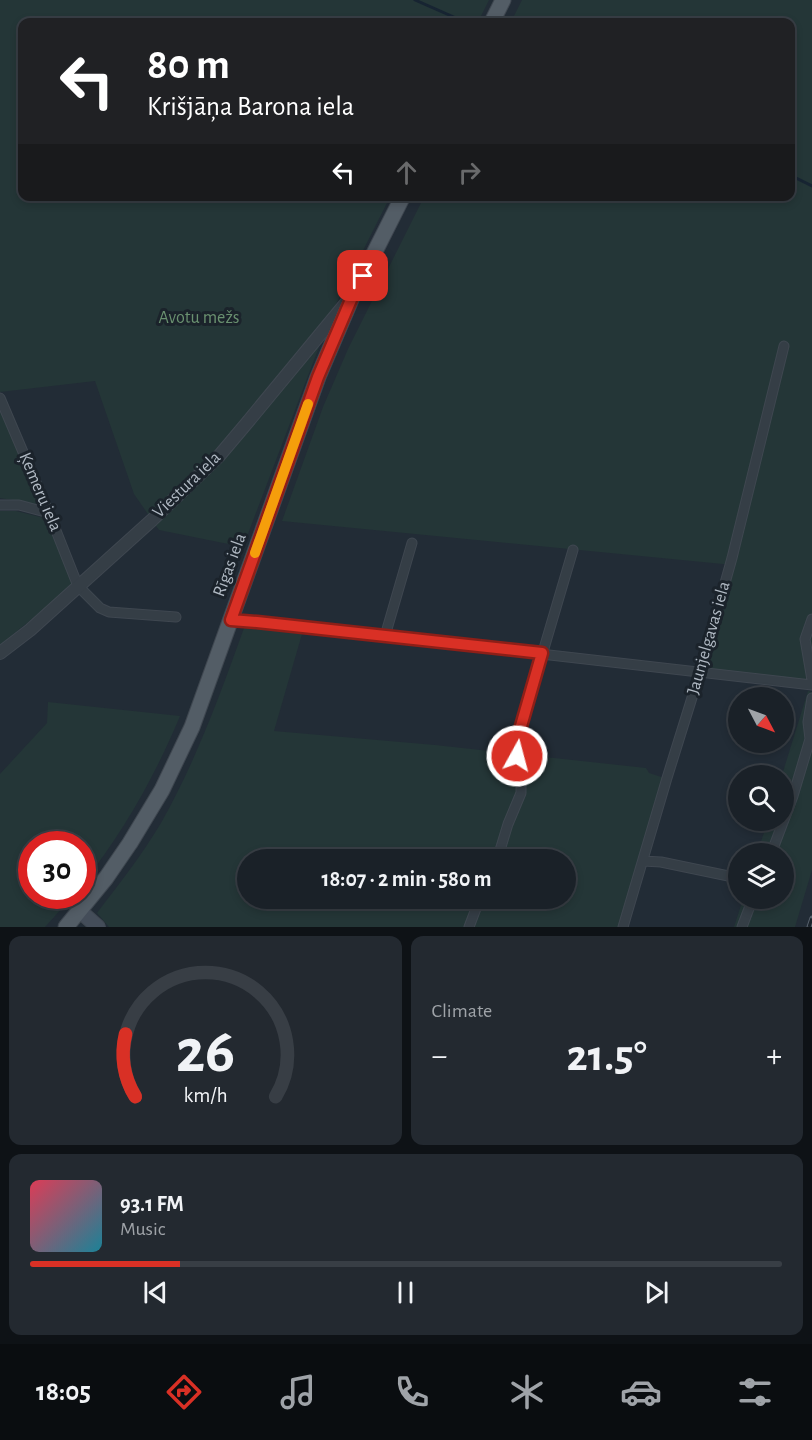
<!DOCTYPE html>
<html lang="en">
<head>
<meta charset="utf-8">
<style>
  :root { --surface:#1a2128; --page:#232930; --text:#f1f3f6; --muted:#9fa3a8; --line:#383e45; --accent:#d93025 }
  body { margin:0; font-family:"Alegreya Sans",sans-serif; background:var(--page); color:var(--text); height:100vh; display:flex; flex-direction:column; font-size:22px; white-space:nowrap }
  * { box-sizing:border-box; margin:0 }
  p { font-size:20px; color:var(--muted) }
  .icon { flex:none; width:33px; height:33px; fill:none; stroke:currentColor; stroke-width:2; stroke-linecap:round; stroke-linejoin:round }
  .map { position:relative; height:927px; overflow:hidden }
  .panel { display:flex; flex-direction:column; gap:9px; padding:9px; background:#0e1216; flex:1 }
  .panel>* { flex:none }
  .guide { position:absolute; left:18px; top:18px; width:777px; height:183px; border-radius:12px; box-shadow:0 3px 9px #0003,0 0 0 2px var(--line); background:#202124; color:#fff; overflow:hidden }
  .needle { width:39px; rotate:131deg }
  .controls { position:absolute; left:728px; top:687px; display:grid; gap:12px }
  .controls a { display:grid; place-items:center; width:66px; height:66px; border-radius:50%; background:var(--surface); box-shadow:0 3px 9px #0003,0 0 0 2px var(--line); font-size:30px }
  .speed { position:absolute; left:18px; top:831px; display:flex; gap:12px; font-size:30px; font-weight:700; text-align:center }
  .speed>* { display:grid; place-content:center; width:78px; height:78px; border-radius:50%; background:var(--surface); box-shadow:0 3px 9px #0003,0 0 0 2px var(--line); line-height:1 }
  .speed .limit { border:9px solid #d22; background:#fff; color:#111 }
  .pin { position:absolute; display:grid; place-items:center; width:51px; height:51px; color:#fff; margin:-26px; border-radius:12px; box-shadow:0 3px 9px #0006 }
  .me { position:absolute; width:66px; margin:-33px; rotate:7deg; stroke-linejoin:round; filter:drop-shadow(0 0 4px #0008) }
  .turn { display:flex; align-items:center; gap:21px; height:126px; padding:0 30px; font-size:27px }
  .turn .icon { width:78px; height:78px; stroke-width:2.5 }
  .turn b { display:block; font-size:42px; line-height:51px }
  .lanes { display:flex; align-items:center; height:57px; padding:0 30px; background:#0003; justify-content:center; gap:30px; direction:ltr }
  .lanes .off { opacity:.35 }
  .big { font-size:45px; font-weight:600; line-height:1.1 }
  .panel .tile { flex:1; display:flex; flex-direction:column; justify-content:center; gap:9px; min-width:0; padding:0 21px; border-radius:12px; background:var(--page) }
  .panel .dial { align-items:center; gap:0 }
  .dial svg { height:156px; overflow:visible; fill:none; stroke:var(--line); stroke-width:7; stroke-linecap:round; text-anchor:middle }
  .dial text { fill:var(--text); stroke:none }
  .song { display:flex; align-items:center; gap:18px }
  .cover { width:72px; height:72px; border-radius:9px; background:linear-gradient(135deg,hsl(350 70% 55%),hsl(190 70% 35%)) }
  .played { height:6px; border-radius:3px; background:linear-gradient(90deg,var(--accent) 20%,var(--line) 20%) }
  .keys { display:flex; justify-content:space-around; direction:ltr }
  .heat { display:flex; justify-content:space-between; align-items:center; font-size:33px; direction:ltr }
  .panel .tiles { flex:1; display:grid; gap:9px; grid-template-columns:1fr 1fr }
  .tile:last-child { grid-column:span 2 }
  .trip { position:absolute; left:237px; top:849px; width:339px; height:60px; border-radius:30px; background:var(--surface); box-shadow:0 3px 9px #0003,0 0 0 2px var(--line); font-weight:600; line-height:60px; text-align:center }
  .menu { display:flex; height:96px; justify-content:space-around; align-items:center; background:#0a0d10; color:var(--muted) }
  .menu .icon { width:42px; height:42px }
  .menu .on { color:var(--accent) }
  .menu b { font-size:27px; color:var(--text) }
  .map>svg:first-child { display:block }
  .green { fill:#243637; fill-rule:evenodd }
  .lines { fill:none; stroke-linecap:round; stroke-linejoin:round }
  .stream { stroke:#172432; stroke-width:3 }
  .minor-casing { stroke:#3f4750; stroke-width:11 }
  .tertiary-casing { stroke:#3f4750; stroke-width:14 }
  .secondary-casing { stroke:#3f4750; stroke-width:16 }
  .primary-casing { stroke:#3f4750; stroke-width:17 }
  .minor { stroke:#353e46; stroke-width:9 }
  .tertiary { stroke:#353e46; stroke-width:12 }
  .secondary { stroke:#444d59; stroke-width:14 }
  .primary { stroke:#535d66; stroke-width:15 }
  .rail-casing { stroke:#58626d; stroke-width:5 }
  .rail { stroke:#1b232b; stroke-width:3; stroke-dasharray:9; stroke-linecap:butt }
  .route-casing { stroke:#8d1f18; stroke-width:15 }
  .route { stroke:#d93025; stroke-width:10 }
  .slow { stroke:#f59e0b; stroke-width:10 }
  .labels { text-anchor:middle; dominant-baseline:central; stroke-width:6; stroke-linejoin:round; paint-order:stroke }
  .park-label { font-size:18px; fill:#6a9170; stroke:#1b232b }
  .street-label { font-size:18px; fill:#b0b9c3; stroke:#1b232b }
</style>
</head>
<body>
<div class="map">
<svg width="812" height="927" viewBox="0 0 812 927">
  <rect width="100%" height="100%" fill="#222c36"/>
  <path class="green" d="M0,0H489L478,22H22V196L390,197L333,310L243,547L159,530L134,494L95,381L0,392Z
    M522,0H812V685L706,668L733,565L282,521L323,407L348,349L424,197L790,196V22H511Z
    M0,411L39,500L36,504L0,498Z
    M0,511H16L44,518L75,584L0,645Z
    M248,626L302,634L274,731L435,745L646,768L649,773L664,778L623,927H109L97,913C119,884 142,855 161,823C196,761 220,695 244,628ZM248,860H566V898H248Z
    M808,691L812,692V870L795,927H734L743,899L783,898V854L757,853L768,821L783,820V776L782,775Z
    M48,702L180,716C155,776 123,833 83,883L82,844H32V896H73L45,927H0V774L47,723Z"/>
  <g class="lines">
    <path class="stream" d="M415,0L465,22
      M790,175L812,186"/>
    <g class="minor-casing">
      <path id="minor" d="M0,398L49,513L78,586L100,608L109,612L176,617
        M0,505H19L49,513
        M812,619L805,639L812,680
        M231,620H244L812,685
        M385,636L412,543
        M771,854L793,796L810,739L808,722L812,698
        M497,860L508,824L521,793V784L517,772V740L573,550
        M643,861L661,862L738,878
        M469,927L480,898
        M623,927L667,778L700,672L732,558L784,346
        M742,927L753,898"/>
    </g>
    <g class="tertiary-casing">
      <path id="tertiary" d="M0,653L30,630L152,520L219,456L246,424L346,303"/>
    </g>
    <g class="secondary-casing">
      <path id="secondary" d="M80,911L98,927"/>
    </g>
    <g class="primary-casing">
      <path id="primary" d="M492,22L503,0
        M66,927L106,878L130,843L162,790L192,727L318,377L353,295L403,196"/>
    </g>
    <use href="#minor" class="minor"/>
    <use href="#tertiary" class="tertiary"/>
    <use href="#secondary" class="secondary"/>
    <use href="#primary" class="primary"/>
    <g class="rail-casing">
      <path id="rail" d="M809,927L812,918"/>
    </g>
    <use href="#rail" class="rail"/>
  </g>
  <g class="lines">
    <g class="route-casing">
      <path id="route" d="M363,276L353,295L318,377L231,620L257,622L542,653L517,740V756"/>
    </g>
    <use href="#route" class="route"/>
    <path class="slow" d="M255,553L308,404"/>
  </g>
  <g class="labels">
    <g class="park-label">
      <text x="199" y="318">Avotu mežs</text>
    </g>
    <g class="street-label">
      <text transform="translate(187 485) rotate(-44)">Viestura iela</text>
      <text transform="translate(40 492) rotate(67)">Ķemeru iela</text>
      <text transform="translate(230 565) rotate(-70)">Rīgas iela</text>
      <text transform="translate(709 638) rotate(-74)">Jaunjelgavas iela</text>
    </g>
  </g>
</svg>
<div class="controls">
<a><svg class="needle" viewBox="-14 -14 28 28"><path d="M0-13l5 13h-10z" fill="#e53935"/><path d="M0 13l5-13h-10z" fill="#9fa3a8"/></svg></a>
<a><svg class="icon" aria-label="search" viewBox="0 0 24 24"><circle cx="10" cy="10" r="6"/><path d="M15 15l6 6"/></svg></a>
<a><svg class="icon" aria-label="layers" viewBox="0 0 24 24"><path d="M12 4l9 5-9 5-9-5zM3 14l9 5 9-5"/></svg></a>
</div>
<div class="speed"><div class="limit">30</div></div>
<div class="pin" style="left:363px;top:276px;background:#d93025"><svg class="icon" aria-label="arrive" viewBox="0 0 24 24"><path d="M6 21V4h12l-3 4 3 4H6"/></svg></div>
<svg class="me" style="left:517px;top:756px" viewBox="-20 -20 40 40"><circle r="17" fill="#d93025" stroke="#fff" stroke-width="3"/><path d="M0-11L8 9 0 5-8 9z" fill="#fff"/></svg>
<div class="trip">18:07 · 2 min · 580 m</div>
<div class="guide">
<div class="turn"><svg class="icon" aria-label="left" viewBox="0 0 24 24"><path d="M17 20v-9H6M10 6l-5 5 5 5"/></svg><div><b>80 m</b>Krišjāņa Barona iela</div></div>
<div class="lanes"><svg class="icon" aria-label="left" viewBox="0 0 24 24"><path d="M17 20v-9H6M10 6l-5 5 5 5"/></svg><svg class="icon off" aria-label="ahead" viewBox="0 0 24 24"><path d="M12 20V5M6 11l6-6 6 6"/></svg><svg class="icon off" aria-label="right" viewBox="0 0 24 24"><path d="M7 20v-9h11M14 6l5 5-5 5"/></svg></div>
</div>
</div>
<section class="panel">
<div class="tiles">
<div class="tile dial"><svg viewBox="0 0 100 80">
<path d="M14 69A42 42 0 1 1 86 69"/>
<path d="M14 69A42 42 0 0 1 9 37" stroke="#d93025"/>
<text x="50" y="56" font-size="32" font-weight="700">26</text>
<text x="50" y="72" font-size="11">km/h</text>
</svg></div>
<div class="tile"><p>Climate</p>
<div class="heat"><a>−</a><b class="big">21.5°</b><a>+</a></div>
</div>
<div class="tile">
<div class="song"><i class="cover"></i><div><b>93.1 FM</b><p>Music</p></div></div>
<div class="played"></div>
<div class="keys"><svg class="icon" aria-label="previous" viewBox="0 0 24 24"><path d="M18 5L8 12l10 7zM5 5v14"/></svg><svg class="icon" aria-label="pause" viewBox="0 0 24 24"><path d="M8 5v14M16 5v14"/></svg><svg class="icon" aria-label="next" viewBox="0 0 24 24"><path d="M6 5l10 7-10 7zM19 5v14"/></svg></div>
</div>
</div>
</section>
<nav class="menu">
<b>18:05</b>
<svg class="icon on" aria-label="directions" viewBox="0 0 24 24"><path d="M12 3l9 9-9 9-9-9zM9 14v-3h6M13 9l2 2-2 2"/></svg>
<svg class="icon" aria-label="music" viewBox="0 0 24 24"><path d="M9 18V5l10-2v13"/><circle cx="6" cy="18" r="3"/><circle cx="16" cy="16" r="3"/></svg>
<svg class="icon" aria-label="phone" viewBox="0 0 24 24"><path d="M5 4h4l2 5-3 2q2 4 5 5l2-3 5 2v4C11 20 4 13 5 4z"/></svg>
<svg class="icon" aria-label="climate" viewBox="0 0 24 24"><path d="M12 3v18M4 7l16 10M4 17L20 7"/></svg>
<svg class="icon" aria-label="car" viewBox="0 0 24 24"><path d="M5 17H2v-5l4-1 3-4h7l3 4 3 1v5h-3M9 17h6M6 11h13"/><circle cx="7" cy="17" r="2"/><circle cx="17" cy="17" r="2"/></svg>
<svg class="icon" aria-label="filters" viewBox="0 0 24 24"><path d="M4 7h16M4 17h16"/><circle cx="9" cy="7" r="2"/><circle cx="15" cy="17" r="2"/></svg>
</nav>
</body>
</html>
